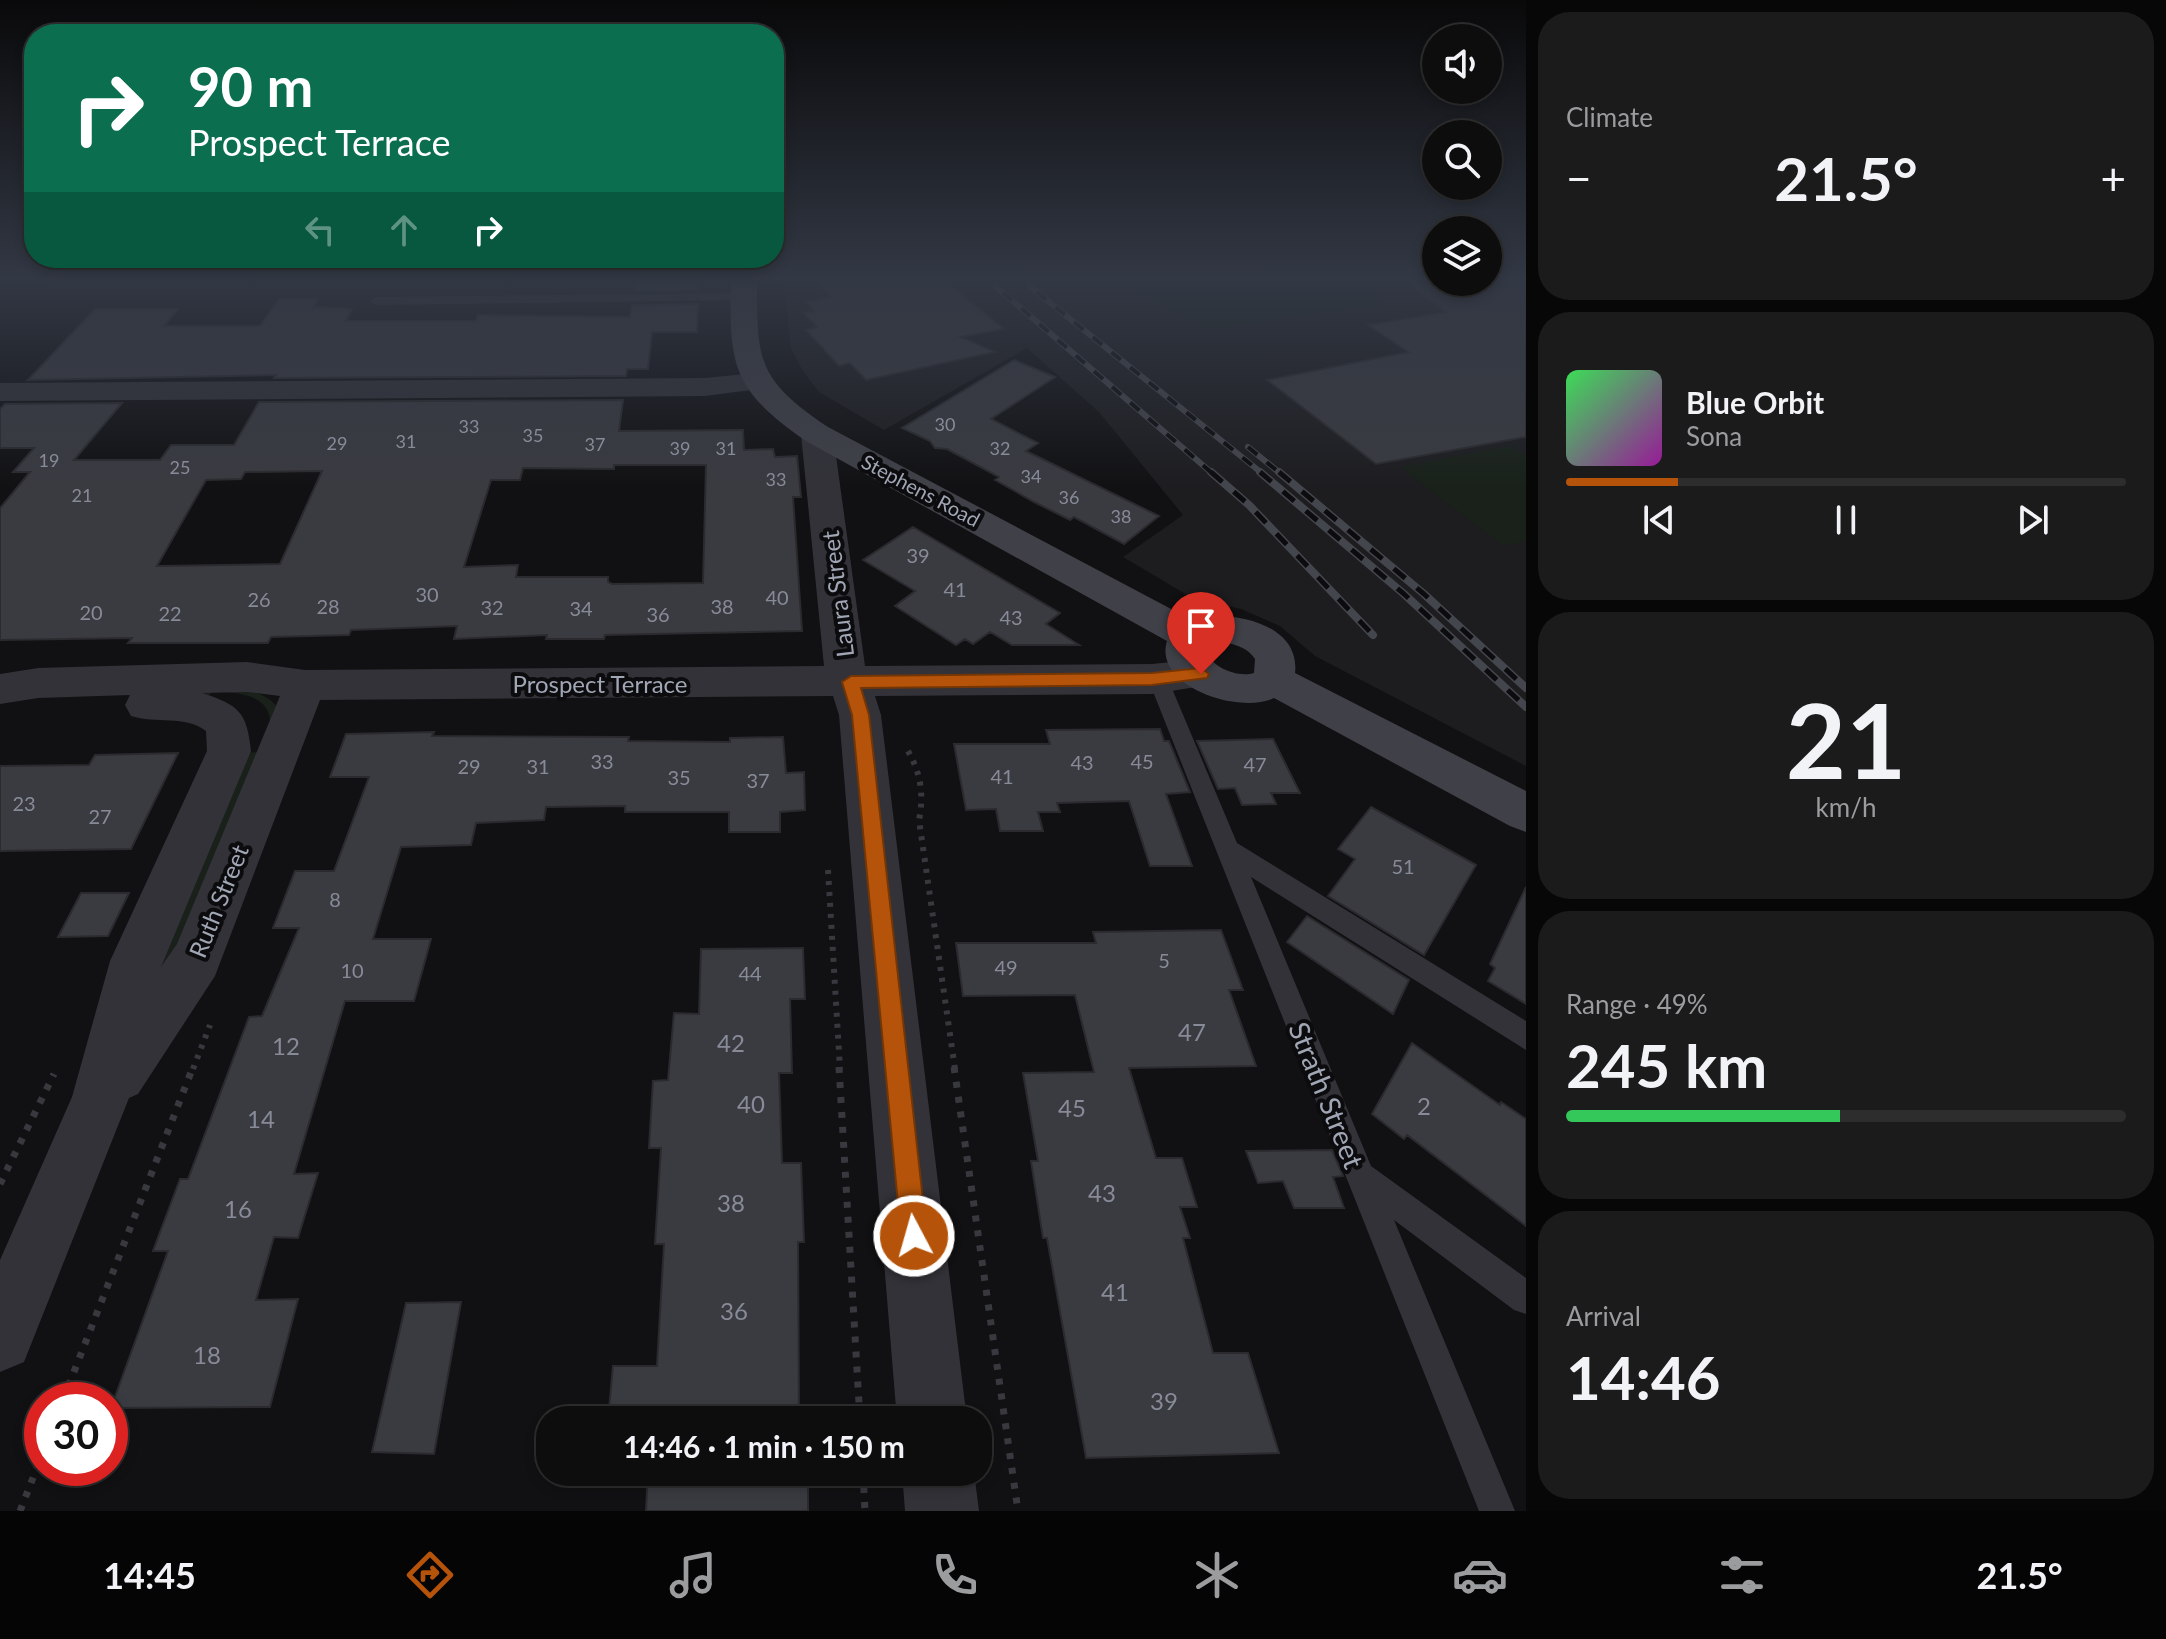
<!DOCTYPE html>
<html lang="en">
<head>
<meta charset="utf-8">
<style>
  :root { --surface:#0d0d0e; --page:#1b1b1c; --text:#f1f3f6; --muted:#9a9c9e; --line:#2d2d2e; --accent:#b45309 }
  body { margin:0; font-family:Lato,sans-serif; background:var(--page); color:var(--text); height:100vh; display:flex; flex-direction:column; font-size:30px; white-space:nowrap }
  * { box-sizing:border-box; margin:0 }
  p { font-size:26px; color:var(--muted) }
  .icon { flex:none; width:44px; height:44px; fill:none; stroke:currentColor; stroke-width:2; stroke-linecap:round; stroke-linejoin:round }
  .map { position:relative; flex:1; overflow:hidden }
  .side { display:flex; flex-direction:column; gap:12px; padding:12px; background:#070708; width:640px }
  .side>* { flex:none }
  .banner { position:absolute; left:24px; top:24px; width:760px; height:244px; border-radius:32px; box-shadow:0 4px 12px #0003,0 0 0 2px var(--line); background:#0b6e4f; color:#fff; overflow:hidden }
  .fabs { position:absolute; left:1422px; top:24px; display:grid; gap:16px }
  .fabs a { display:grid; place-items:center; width:80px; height:80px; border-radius:50%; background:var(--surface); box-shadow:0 4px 12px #0003,0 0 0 2px var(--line); font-size:40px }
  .speed { position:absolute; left:24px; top:1382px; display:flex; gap:16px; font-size:40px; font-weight:700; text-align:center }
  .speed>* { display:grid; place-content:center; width:104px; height:104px; border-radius:50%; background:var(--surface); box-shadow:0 4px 12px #0003,0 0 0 2px var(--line); line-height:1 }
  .speed .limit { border:12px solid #d22; background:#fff; color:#111 }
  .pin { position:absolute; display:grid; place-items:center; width:68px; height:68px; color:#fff; margin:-82px -34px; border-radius:50% 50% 50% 0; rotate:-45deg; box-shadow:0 0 8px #0007 }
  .pin .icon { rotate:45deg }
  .me { position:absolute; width:88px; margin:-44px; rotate:354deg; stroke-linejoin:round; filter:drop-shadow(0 0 6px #0008) }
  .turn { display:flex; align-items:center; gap:28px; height:168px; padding:0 32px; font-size:36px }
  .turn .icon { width:104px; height:104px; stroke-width:2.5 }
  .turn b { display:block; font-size:56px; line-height:68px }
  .lanes { display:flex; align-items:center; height:76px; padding:0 32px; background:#0003; justify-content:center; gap:40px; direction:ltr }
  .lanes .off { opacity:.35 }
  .big { font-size:60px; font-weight:700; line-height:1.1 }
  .side .card { flex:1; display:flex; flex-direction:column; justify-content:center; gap:12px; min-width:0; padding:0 28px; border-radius:32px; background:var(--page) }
  .side .dial { align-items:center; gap:0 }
  .dial b { font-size:104px; line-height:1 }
  .song { display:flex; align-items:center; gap:24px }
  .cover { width:96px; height:96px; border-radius:12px; background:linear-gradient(135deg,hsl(130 70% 55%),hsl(300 70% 35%)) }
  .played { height:8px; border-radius:4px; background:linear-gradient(90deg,var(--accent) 20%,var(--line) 20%) }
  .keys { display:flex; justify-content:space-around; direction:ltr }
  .heat { display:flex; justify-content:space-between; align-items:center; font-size:44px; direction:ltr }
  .charge { height:12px; border-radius:6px; background:linear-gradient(90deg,#34c759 49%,var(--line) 0) }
  .trip { position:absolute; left:536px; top:1406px; width:456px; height:80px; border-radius:32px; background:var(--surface); box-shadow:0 4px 12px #0003,0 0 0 2px var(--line); font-weight:700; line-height:80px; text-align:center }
  .tab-bar { display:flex; height:128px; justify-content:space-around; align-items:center; background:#050506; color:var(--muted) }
  .tab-bar .icon { width:56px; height:56px }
  .tab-bar .current { color:var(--accent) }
  .tab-bar b { font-size:36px; color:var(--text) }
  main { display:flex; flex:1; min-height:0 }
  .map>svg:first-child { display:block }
  .built { fill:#1d1d20 }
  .green { fill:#19211a }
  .building { fill:#3a3b41; stroke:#2b2b2f; stroke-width:2; fill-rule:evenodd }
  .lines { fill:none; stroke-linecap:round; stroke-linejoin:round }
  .path-far1 { stroke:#38393f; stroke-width:6; stroke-dasharray:4 7; stroke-linecap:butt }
  .path { stroke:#38393f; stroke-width:7; stroke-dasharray:6 9; stroke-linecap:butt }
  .lane { fill:#323238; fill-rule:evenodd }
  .street { fill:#323238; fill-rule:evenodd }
  .secondary { fill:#404148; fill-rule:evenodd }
  .rail-far1-casing { stroke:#44464d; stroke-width:6 }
  .rail-casing { stroke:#44464d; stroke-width:8 }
  .rail-far1 { stroke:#0c0c0e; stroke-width:4; stroke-dasharray:12; stroke-linecap:butt }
  .rail { stroke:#0c0c0e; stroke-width:5; stroke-dasharray:15; stroke-linecap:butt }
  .route { fill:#b45309; stroke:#753606; stroke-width:2 }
  .labels { text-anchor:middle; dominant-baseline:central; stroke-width:8; stroke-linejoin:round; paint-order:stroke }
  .far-number-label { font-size:18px; fill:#878b98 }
  .far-street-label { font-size:20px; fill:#a1a6b5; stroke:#0c0c0e }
  .number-label { font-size:20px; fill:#878b98 }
  .street-label { font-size:24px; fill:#a1a6b5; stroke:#0c0c0e }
  .near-number-label { font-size:24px; fill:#878b98 }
  .near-street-label { font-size:28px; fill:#a1a6b5; stroke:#0c0c0e }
</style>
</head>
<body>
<main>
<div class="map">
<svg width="1526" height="1511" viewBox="0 0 1526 1511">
  <rect width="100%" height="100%" fill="#111113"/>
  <path class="built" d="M783,277H1436V282H1488V277H1526V766L1315,656L1280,626L1241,609L1194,599L1123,557L1183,515L1099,412L1027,348L884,430L819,392L803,371L791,348Z"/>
  <path class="green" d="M1115,277H1353L1385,305L1205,329Z
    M1511,446L1526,456V541L1503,546L1400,467Z
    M200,687C227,687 273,686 282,717L273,743L263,752L224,850L165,982L154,987L151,981L242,753L263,752C283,702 258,693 212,691L207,699L102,693L110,688Z"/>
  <path class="building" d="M636,277H698V290L634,291Z
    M812,277H941L1004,329L961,337L995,352L866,380L850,363L839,366L806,330L817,327L803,313L814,311L806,302L831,297Z
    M1488,277H1526V437L1376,464L1267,380L1408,352L1368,325L1446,312L1408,283L1488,282Z
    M279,299H318L313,307L352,309L346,321H476L478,315L630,317L632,305L698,304L697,332H652L648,369H627L626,376L274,378L276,375L28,380L95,309H178L164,326H260Z
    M1014,360L1055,377L991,419L1038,443L1026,451L1159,516L1124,544L1074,517L1070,520L1034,502L995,480L999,477L947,449L935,448L930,441L902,428Z
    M623,400L619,431L743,430L744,450L773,449L775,457L797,456L801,497H793L802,631L605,635L604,639H546L547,635L454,639L457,626L351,630L349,635L271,637L268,643H128L132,638L0,640V508L30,472H13L34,448H0V409L5,404L122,403L74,460H160L171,445H234L259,402ZM614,465H706L703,583L612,584L608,582V577H516L518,565L464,567L491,480H520L523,468L614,469ZM322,471L280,564L157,566L206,480L241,479L245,472Z
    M913,527L1060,613L1046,624L1079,645H1012L990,632L973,644L965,639L956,645L895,606L915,591L863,560Z
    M1160,729L1164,741H1169L1190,792L1166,794L1192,866H1150L1129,801L1057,803L1060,812H1038L1043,831H1000L996,809L966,810L954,744H1050L1046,730Z
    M434,732L432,736L629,737L628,741L730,742V738L783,737L786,773L804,772L805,810L780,812V832H729V812H625V806L546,807L544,820L476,823L471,845L401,847L373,939H431L414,1001H345L294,1174L318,1173L298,1238L274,1237L256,1300L298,1299L270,1407L111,1408L168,1251H153L180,1179H188L249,1017L262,1016L299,928H273L295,871H334L369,777H330L346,734Z
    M1273,739L1300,793H1271L1276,804L1242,805L1235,788L1218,789L1197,741Z
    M178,753L131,849L0,851V766L89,765L95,755Z
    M1371,807L1476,865L1424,955L1328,896L1355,859L1338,849Z
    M1526,887V1004L1488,981L1495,968L1490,964Z
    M81,893H129L108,936L58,937Z
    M1307,916L1409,980L1393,1014L1287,942Z
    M1221,930L1243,990H1229L1256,1066L1129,1068L1156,1158H1182L1197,1207H1180L1190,1238H1183L1213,1353H1248L1279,1453L1086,1458L1047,1238H1043L1031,1161H1038L1023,1073L1094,1072L1075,995L963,996L956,943H1096L1093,932Z
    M803,948L805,999H790L792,1073H779L782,1163H801L804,1242H798L799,1420H608L613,1366H657L664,1244H655L661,1148H649L653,1081L668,1080L674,1013L699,1014L701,949Z
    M1412,1043L1500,1105L1501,1102L1526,1119V1226L1407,1135L1404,1139L1372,1114Z
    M1332,1150L1343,1176L1333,1177L1344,1208H1294L1283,1181L1258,1183L1246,1151Z
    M461,1302L434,1454L372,1452L406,1303Z
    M648,1472H808V1511H646Z"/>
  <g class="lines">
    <path class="path-far1" d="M908,751C921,774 924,794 919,820L955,1069
      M828,870L840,1069
      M193,1069L210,1025"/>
    <path class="path" d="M839,1067L860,1420
      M954,1067L1018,1511
      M0,1184L54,1074
      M63,1400L193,1067
      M863,1472L865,1511
      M20,1511L42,1455"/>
    <path class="lane" d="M743,293L748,294V300L376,305L370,301L376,297Z
      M1158,672L1165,674L1168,679L1237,843L1526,1021V1050L1251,877L1371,1166L1526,1278V1314L1514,1310L1394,1220L1515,1511H1479L1148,679L1151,674Z"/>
    <path class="street" d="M755,373L765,376L770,382L765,388L705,396L0,401V383L705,378Z
      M817,425L828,427L833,434L865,666L1152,664L1201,659L1215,664L1221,674L1215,684L1152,694L875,696L881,715L967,1420H897L839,715L833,696L320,700L215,976L138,1094L129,1098L24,1362L0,1372V1260L72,1097L110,961L207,751L206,731C185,715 156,724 131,716L125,705L130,695L38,698L0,704V674L38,668L247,662L305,670L824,666L801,434L806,427ZM247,692L280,696L177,944L161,967L251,751C247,712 239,705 202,693Z
      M902,1472H974L979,1511H905Z"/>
    <path class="secondary" d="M731,277H757C757,360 756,379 828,427L1190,619C1228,609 1301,622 1295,673L1526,791V832L1510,826L1274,698C1238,715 1153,686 1167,641L806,441C731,389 729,365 731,277ZM1213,640C1229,643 1246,645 1255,659L1254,673C1237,678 1209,667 1205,648Z"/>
    <g class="rail-far1-casing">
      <path id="rail-far1" d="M985,277L1213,474
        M1018,277L1263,474
        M1248,447L1281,474"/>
    </g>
    <g class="rail-casing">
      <path id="rail" d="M1211,472L1249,505L1373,635
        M1260,472L1404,594L1526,707
        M1279,472L1424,594L1526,688"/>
    </g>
    <use href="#rail-far1" class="rail-far1"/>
    <use href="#rail" class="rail"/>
  </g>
  <linearGradient id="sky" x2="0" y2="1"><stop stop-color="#09090a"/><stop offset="0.57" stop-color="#323844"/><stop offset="1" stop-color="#323844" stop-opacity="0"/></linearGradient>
  <rect width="1526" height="488" fill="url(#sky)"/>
  <path class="route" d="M1201,668L1209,674L1207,678L1152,685L861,688L869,715L927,1236L923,1245L914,1249L904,1245L901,1236L852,715L842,682L851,676L1152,673Z"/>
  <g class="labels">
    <g class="far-number-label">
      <text x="945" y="424">30</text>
      <text x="469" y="426">33</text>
      <text x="533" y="435">35</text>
      <text x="406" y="441">31</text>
      <text x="337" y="443">29</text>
      <text x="595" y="444">37</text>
      <text x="680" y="448">39</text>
      <text x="726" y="448">31</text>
      <text x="1000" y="448">32</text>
      <text x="49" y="460">19</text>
      <text x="180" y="467">25</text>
      <text x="1031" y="476">34</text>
      <text x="776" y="479">33</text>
      <text x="82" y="495">21</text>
      <text x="1069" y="497">36</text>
      <text x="1121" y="516">38</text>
    </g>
    <g class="far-street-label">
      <text transform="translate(921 490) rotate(28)">Stephens Road</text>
    </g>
    <g class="number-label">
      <text x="918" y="555">39</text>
      <text x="955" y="589">41</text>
      <text x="427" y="594">30</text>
      <text x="777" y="597">40</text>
      <text x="259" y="599">26</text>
      <text x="328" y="606">28</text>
      <text x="722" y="606">38</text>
      <text x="492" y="607">32</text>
      <text x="581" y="608">34</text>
      <text x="91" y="612">20</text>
      <text x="170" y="613">22</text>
      <text x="658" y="614">36</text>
      <text x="1011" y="617">43</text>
      <text x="602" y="761">33</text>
      <text x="1142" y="761">45</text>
      <text x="1082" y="762">43</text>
      <text x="1255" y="764">47</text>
      <text x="469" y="766">29</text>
      <text x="538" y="766">31</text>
      <text x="1002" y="776">41</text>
      <text x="679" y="777">35</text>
      <text x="758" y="780">37</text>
      <text x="24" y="803">23</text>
      <text x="100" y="816">27</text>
      <text x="1403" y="866">51</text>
      <text x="335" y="899">8</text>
      <text x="1164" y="960">5</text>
      <text x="1006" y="967">49</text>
      <text x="352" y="970">10</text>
      <text x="750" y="973">44</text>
    </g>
    <g class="street-label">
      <text transform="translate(837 594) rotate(-97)">Laura Street</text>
      <text x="600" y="683">Prospect Terrace</text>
      <text transform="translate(218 901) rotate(-68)">Ruth Street</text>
    </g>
    <g class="near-number-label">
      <text x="1192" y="1031">47</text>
      <text x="731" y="1042">42</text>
      <text x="286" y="1045">12</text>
      <text x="751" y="1103">40</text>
      <text x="1424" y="1105">2</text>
      <text x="1072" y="1107">45</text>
      <text x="261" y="1118">14</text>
      <text x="1102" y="1192">43</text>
      <text x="731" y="1202">38</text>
      <text x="238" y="1208">16</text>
      <text x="1115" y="1291">41</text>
      <text x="734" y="1310">36</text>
      <text x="207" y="1354">18</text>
      <text x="1164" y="1400">39</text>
    </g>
    <g class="near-street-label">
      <text transform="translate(1327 1095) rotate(68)">Strath Street</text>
    </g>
  </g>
</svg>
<div class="fabs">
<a><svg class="icon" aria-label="sound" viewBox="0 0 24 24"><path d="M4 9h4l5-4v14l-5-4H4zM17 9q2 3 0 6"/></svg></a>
<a><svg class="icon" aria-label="search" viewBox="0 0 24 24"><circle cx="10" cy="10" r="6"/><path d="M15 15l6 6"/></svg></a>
<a><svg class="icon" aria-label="layers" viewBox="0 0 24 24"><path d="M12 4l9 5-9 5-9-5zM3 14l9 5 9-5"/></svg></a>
</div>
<div class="speed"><div class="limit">30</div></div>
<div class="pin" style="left:1201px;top:674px;background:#d93025"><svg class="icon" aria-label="arrive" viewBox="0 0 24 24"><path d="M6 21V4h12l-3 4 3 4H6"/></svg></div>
<svg class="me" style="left:914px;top:1236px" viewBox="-20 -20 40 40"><circle r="17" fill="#b45309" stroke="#fff" stroke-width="3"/><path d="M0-11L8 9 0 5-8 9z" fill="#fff"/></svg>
<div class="trip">14:46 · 1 min · 150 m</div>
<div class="banner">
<div class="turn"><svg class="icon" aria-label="right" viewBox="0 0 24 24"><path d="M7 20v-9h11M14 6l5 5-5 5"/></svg><div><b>90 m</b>Prospect Terrace</div></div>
<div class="lanes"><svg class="icon off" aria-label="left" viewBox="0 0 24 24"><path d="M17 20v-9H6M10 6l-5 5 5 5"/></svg><svg class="icon off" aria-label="ahead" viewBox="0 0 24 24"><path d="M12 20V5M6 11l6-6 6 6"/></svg><svg class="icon" aria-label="right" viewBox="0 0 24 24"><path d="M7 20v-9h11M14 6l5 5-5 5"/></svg></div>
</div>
</div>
<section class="side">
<div class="card"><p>Climate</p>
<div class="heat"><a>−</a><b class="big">21.5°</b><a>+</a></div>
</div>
<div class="card">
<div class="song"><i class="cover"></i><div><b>Blue Orbit</b><p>Sona</p></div></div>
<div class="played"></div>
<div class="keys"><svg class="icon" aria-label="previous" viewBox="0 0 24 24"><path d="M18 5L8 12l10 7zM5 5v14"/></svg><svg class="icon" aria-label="pause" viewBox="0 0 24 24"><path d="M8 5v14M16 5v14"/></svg><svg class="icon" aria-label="next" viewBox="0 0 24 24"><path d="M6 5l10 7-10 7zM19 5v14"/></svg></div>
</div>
<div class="card dial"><b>21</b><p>km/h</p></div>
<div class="card"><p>Range · 49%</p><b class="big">245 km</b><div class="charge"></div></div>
<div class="card"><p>Arrival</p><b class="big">14:46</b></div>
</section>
</main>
<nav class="tab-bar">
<b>14:45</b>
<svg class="icon current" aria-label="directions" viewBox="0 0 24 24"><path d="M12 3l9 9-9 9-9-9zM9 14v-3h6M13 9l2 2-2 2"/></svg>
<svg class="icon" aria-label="music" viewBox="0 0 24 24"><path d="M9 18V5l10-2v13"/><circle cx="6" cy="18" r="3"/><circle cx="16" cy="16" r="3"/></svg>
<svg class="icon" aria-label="phone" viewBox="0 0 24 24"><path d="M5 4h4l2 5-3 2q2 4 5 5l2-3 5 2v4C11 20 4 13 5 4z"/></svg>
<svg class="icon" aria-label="climate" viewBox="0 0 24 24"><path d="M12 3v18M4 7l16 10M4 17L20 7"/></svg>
<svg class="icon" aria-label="car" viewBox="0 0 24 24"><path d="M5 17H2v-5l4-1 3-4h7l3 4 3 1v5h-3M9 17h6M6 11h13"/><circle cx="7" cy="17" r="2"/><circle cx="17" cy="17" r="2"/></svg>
<svg class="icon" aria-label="filters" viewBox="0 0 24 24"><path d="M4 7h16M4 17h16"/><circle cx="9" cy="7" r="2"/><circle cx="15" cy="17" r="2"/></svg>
<b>21.5°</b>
</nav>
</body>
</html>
